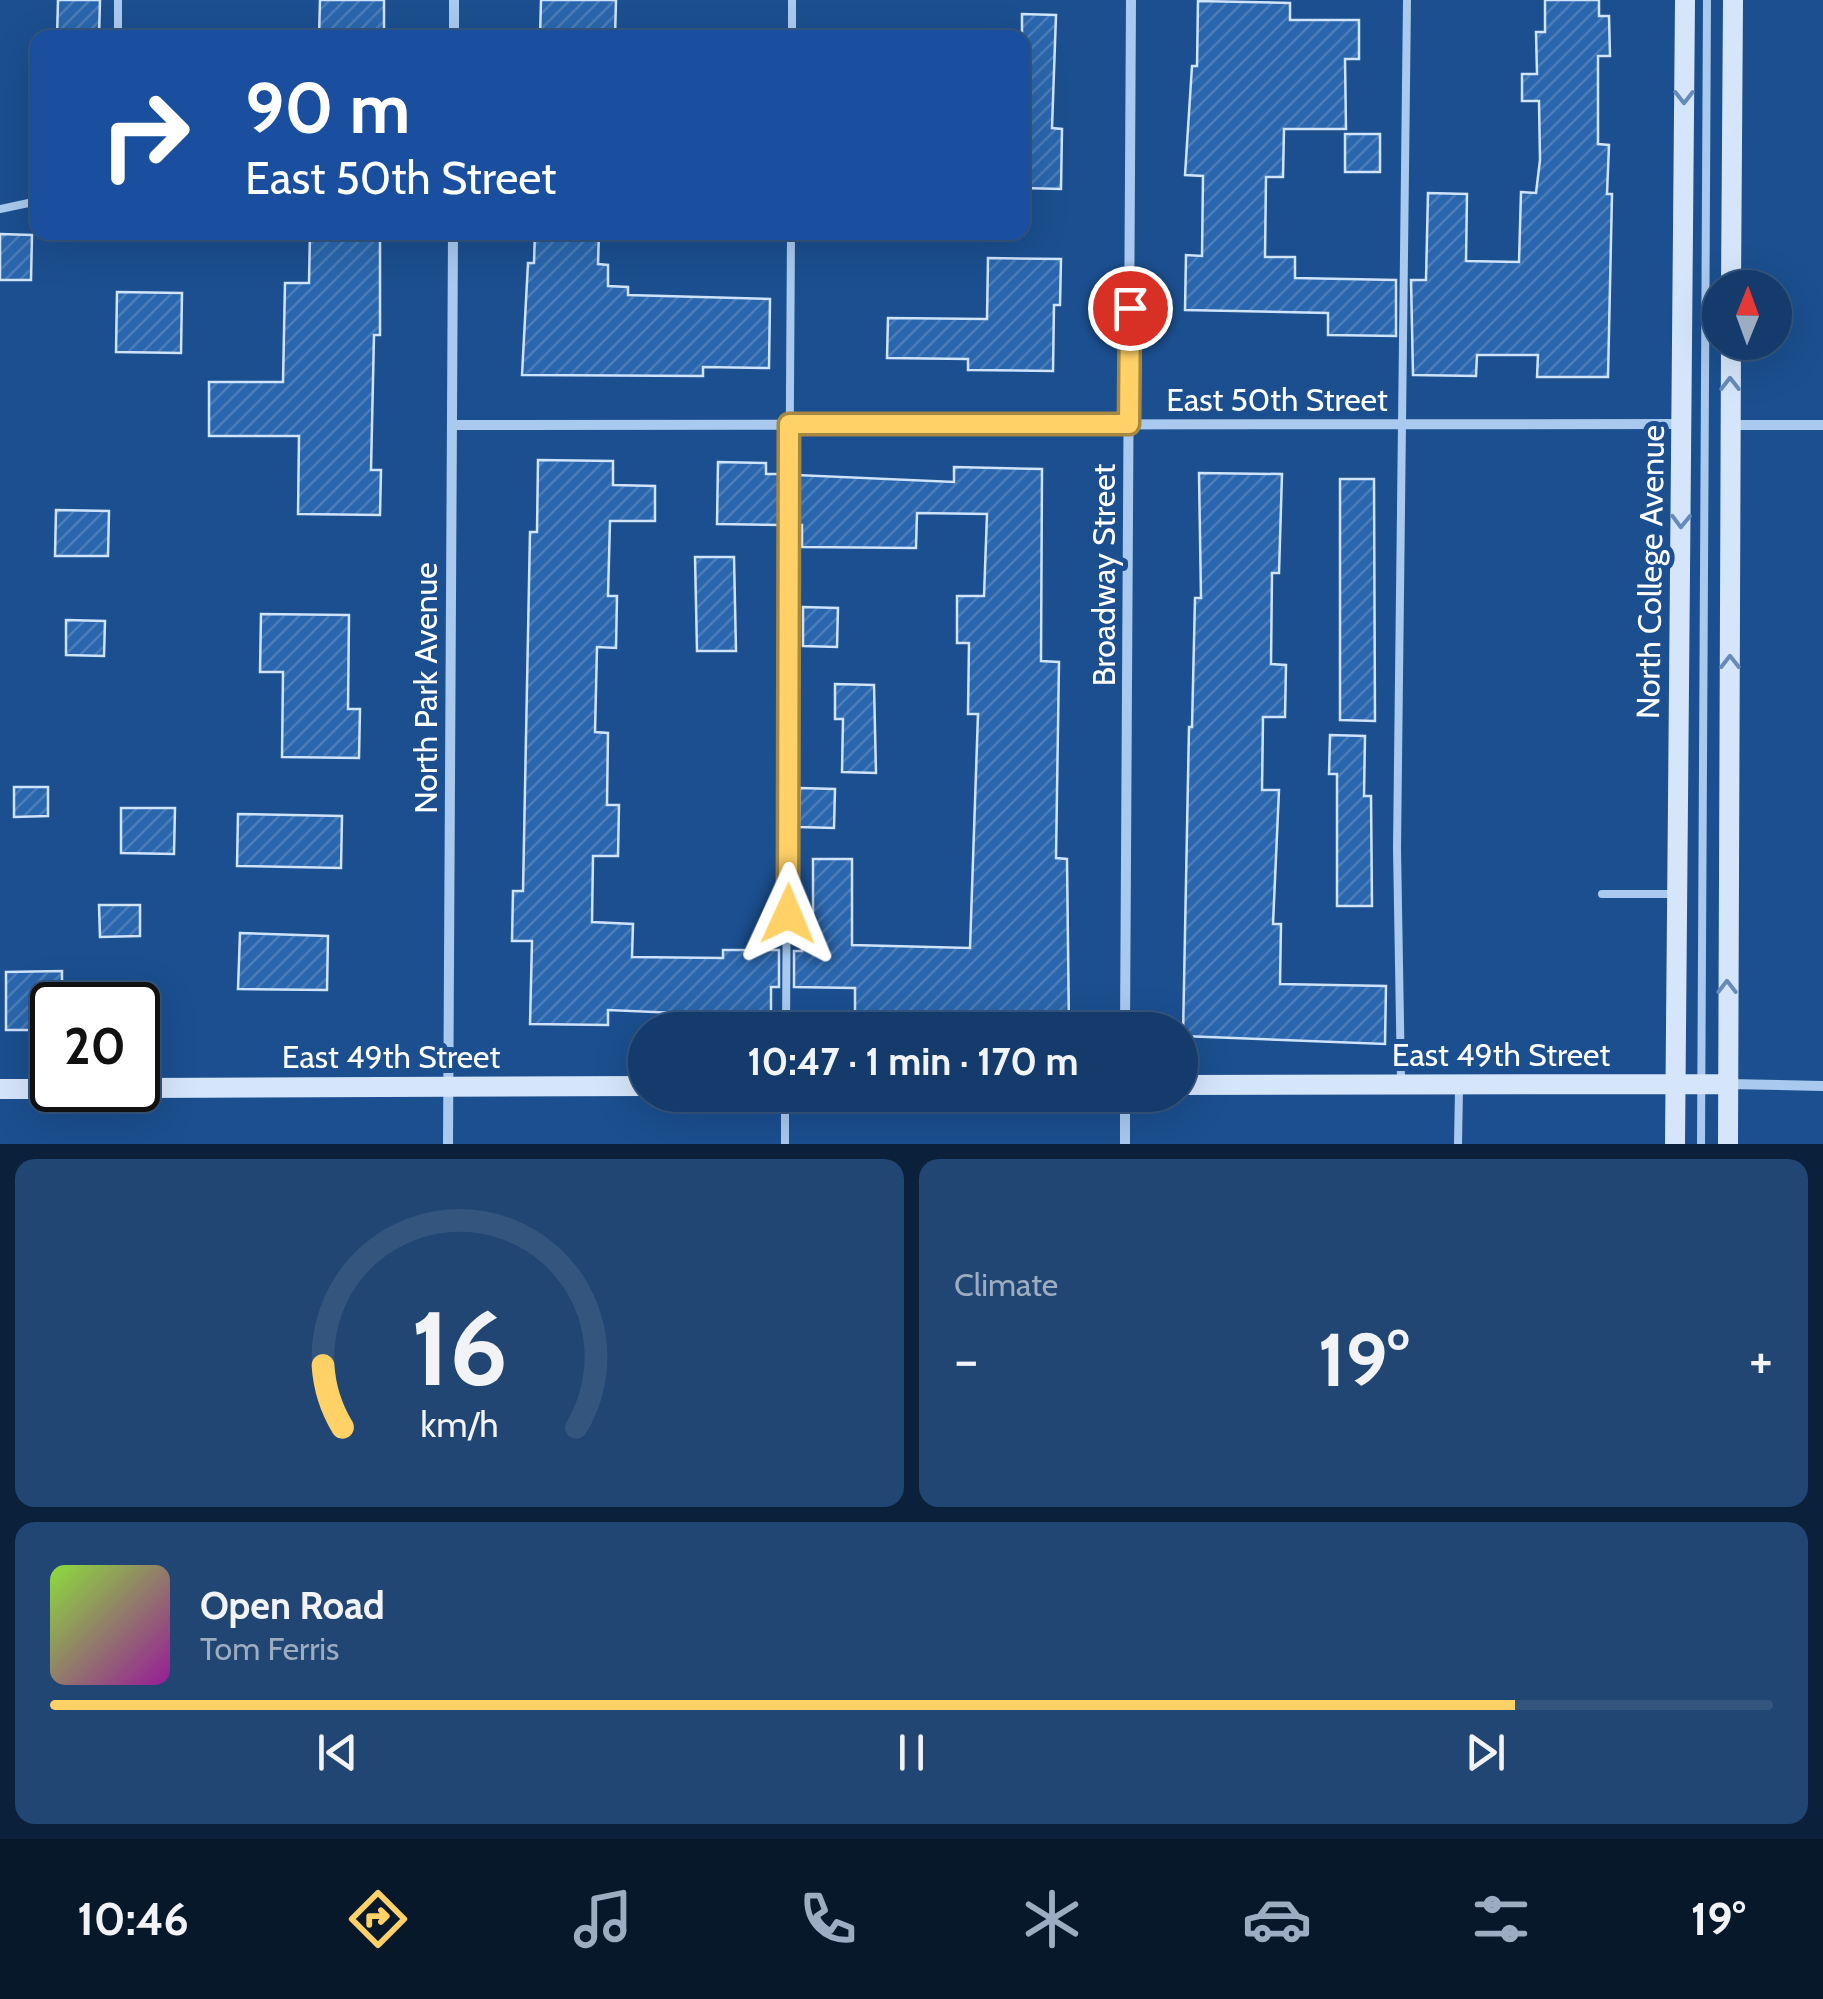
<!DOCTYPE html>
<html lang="en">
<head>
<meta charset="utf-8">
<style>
  :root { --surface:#143b6b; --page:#214673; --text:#f1f3f6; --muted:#9dadc1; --line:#33557e; --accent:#ffd166 }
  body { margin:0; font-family:Cabin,sans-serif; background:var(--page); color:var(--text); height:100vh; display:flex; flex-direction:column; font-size:38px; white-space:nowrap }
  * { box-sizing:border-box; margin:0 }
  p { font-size:32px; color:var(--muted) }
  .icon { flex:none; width:55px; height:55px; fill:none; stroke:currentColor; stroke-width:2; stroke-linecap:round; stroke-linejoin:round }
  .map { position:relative; height:1144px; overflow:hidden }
  .panel { display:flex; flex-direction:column; gap:15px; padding:15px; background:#0b203b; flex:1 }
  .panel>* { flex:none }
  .banner { position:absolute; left:30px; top:30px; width:1000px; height:210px; border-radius:20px; box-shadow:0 10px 40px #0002,0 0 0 2px var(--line); background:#1a4fa0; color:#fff; overflow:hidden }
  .needle { width:65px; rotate:1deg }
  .tools { position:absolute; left:1702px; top:270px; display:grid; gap:20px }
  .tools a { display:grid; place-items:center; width:90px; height:90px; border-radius:50%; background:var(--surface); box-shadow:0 10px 40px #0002,0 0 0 2px var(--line); font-size:50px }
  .speed { position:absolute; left:30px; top:982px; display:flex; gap:20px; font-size:50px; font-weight:700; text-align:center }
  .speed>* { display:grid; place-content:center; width:130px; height:130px; border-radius:50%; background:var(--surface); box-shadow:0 10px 40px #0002,0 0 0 2px var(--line); line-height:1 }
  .speed .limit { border:5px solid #111; border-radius:15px; background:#fff; color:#111 }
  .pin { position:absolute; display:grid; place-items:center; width:85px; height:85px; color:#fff; margin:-42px; border:5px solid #fff; border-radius:50%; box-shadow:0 2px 10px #0007 }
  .me { position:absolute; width:110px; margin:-55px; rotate:1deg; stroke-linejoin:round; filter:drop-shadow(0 0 8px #0008) }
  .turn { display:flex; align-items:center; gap:35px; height:210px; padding:0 50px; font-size:45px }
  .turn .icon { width:130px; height:130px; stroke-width:2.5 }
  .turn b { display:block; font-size:70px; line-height:85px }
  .big { font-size:75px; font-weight:700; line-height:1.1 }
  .panel .widget { flex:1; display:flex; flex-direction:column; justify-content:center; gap:15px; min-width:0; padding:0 35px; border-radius:20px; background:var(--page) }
  .panel .dial { align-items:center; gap:0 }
  .dial svg { height:260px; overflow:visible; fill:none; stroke:var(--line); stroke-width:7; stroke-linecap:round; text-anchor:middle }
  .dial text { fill:var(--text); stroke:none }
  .song { display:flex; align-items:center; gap:30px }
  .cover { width:120px; height:120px; border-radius:15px; background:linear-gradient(135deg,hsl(90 70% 55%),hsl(300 70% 35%)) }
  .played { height:10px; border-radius:5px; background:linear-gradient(90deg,var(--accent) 85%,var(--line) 85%) }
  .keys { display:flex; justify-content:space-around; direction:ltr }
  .heat { display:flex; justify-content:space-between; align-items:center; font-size:55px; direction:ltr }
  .panel .tiles { flex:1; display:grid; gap:15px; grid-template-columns:1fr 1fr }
  .widget:last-child { grid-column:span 2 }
  .trip { position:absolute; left:628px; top:1012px; width:570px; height:100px; border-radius:50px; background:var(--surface); box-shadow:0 10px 40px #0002,0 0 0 2px var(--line); font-weight:700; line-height:100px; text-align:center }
  .menu { display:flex; height:160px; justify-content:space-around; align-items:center; background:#08182b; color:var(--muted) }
  .menu .icon { width:70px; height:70px }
  .menu .active { color:var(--accent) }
  .menu b { font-size:45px; color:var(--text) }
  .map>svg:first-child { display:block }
  .building { fill:url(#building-hatch); stroke:#cfe3fa; stroke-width:2.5 }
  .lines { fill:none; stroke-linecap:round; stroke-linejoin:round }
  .lane { stroke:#a9c9ee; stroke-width:8 }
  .street { stroke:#a9c9ee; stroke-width:10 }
  .secondary { stroke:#d6e6fa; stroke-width:20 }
  .oneway { stroke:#668bba }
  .route-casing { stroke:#a68842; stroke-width:25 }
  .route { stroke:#ffd166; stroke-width:18 }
  .labels { text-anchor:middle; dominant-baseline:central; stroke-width:10; stroke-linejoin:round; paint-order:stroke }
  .street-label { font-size:32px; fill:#fff; stroke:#1b4f8f }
</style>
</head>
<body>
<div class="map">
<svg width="1823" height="1144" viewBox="0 0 1823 1144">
  <defs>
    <pattern id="building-hatch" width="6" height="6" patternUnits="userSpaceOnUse" patternTransform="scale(2.5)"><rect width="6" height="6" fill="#2a66ad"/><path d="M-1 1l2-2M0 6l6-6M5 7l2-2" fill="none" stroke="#4a7db9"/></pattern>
  </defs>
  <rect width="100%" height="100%" fill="#1b4f8f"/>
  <path class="building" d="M58,0H100L99,38H57Z
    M320,0H384V38H319Z
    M541,0H616L615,38H540Z
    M1545,0H1599V16H1609L1610,56H1598V144L1609,145L1607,194H1612L1608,377H1537L1538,355H1477L1476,376L1413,375L1411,280H1426L1428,193L1467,194L1466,261L1519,262L1521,192L1536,193L1540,160L1539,101H1522V74H1537L1536,32H1545Z
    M1198,1L1290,3V20H1359V59H1345L1346,129H1284L1283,177H1266L1265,257H1295V278L1396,280V336L1328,335V313L1185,310L1186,255L1202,256L1203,176L1185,175L1192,66H1197Z
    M1022,14L1056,15L1052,128L1062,129L1061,189L1022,188Z
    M1345,134H1380V172H1345Z
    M310,232H380V335H374L371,470H381L380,515L298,514L299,436H209V382H283L285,283H309Z
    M535,232H599L598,264L608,265V286L628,287V295L770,299L769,368L703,367V376L522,375L528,263H534Z
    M0,234L32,235L31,280H0Z
    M988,258L1061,259L1060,305H1054L1053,371L968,370V359L887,358L888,318L987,319Z
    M117,292L182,293L181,353L116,352Z
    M538,460L613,461V485L655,486V521H610L608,596H617L616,648L597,647L595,732L608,733L607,805H619L618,856H593L592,922L633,924L632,957L723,958V950H779V987H771V1017L608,1010V1025L530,1024L532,941H512L513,891H523L530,532H537Z
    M718,462L766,463V474H782V525L717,524Z
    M954,467L1042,469L1041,661L1059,662L1056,858L1067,859L1069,1030L921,1026L922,1018L855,1017V988L794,987V951H802V944H813V859H852V945L970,948L978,714H968L969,643H957V596H984L987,514L917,513L916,548L802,547V525H797V475L954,482Z
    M1199,473L1282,474L1279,573H1272L1271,664L1286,665L1285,717H1263L1262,790H1279L1273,924H1281L1280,984L1386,986L1385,1044L1183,1036L1189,727H1192L1195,598H1201Z
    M1340,479H1374L1375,721L1340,720Z
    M56,510L109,511L108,556H55Z
    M695,557H734L736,651H697Z
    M803,607L838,608L837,647L803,646Z
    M261,614L349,615L348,709H360L359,758L282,757L283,672H260Z
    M66,620L105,621L104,656L66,655Z
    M835,684L874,685L876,773L842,772L843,719H835Z
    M1330,735L1365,736L1364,796H1371L1372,906H1337V774H1329Z
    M14,787H48V816L14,817Z
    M800,788L835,789L834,828L799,827Z
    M121,808H175L174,854L121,853Z
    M238,814L342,816L341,868L237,866Z
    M99,905H140V936L100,937Z
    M240,933L328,936L327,990L238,989Z
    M62,971V1005H52V1030H6V972Z"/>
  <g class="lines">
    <path class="lane" d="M792,0V38
      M118,38V0
      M0,209L38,201
      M1602,894H1676
      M786,1030L791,232
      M1401,1080L1397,848L1407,0
      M785,1095V1144
      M1458,1144L1459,1089
      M1701,1144L1707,0"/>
    <path class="street" d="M454,38V0
      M452,425L1681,424
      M1731,425H1823
      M1125,1030L1131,0
      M1728,1084L1823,1086
      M448,1144L453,232
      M1125,1144V1095"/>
    <path class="secondary" d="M1731,288L1733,0
      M1180,1085L1727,1084
      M138,1088L645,1086
      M0,1089H52
      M1675,1144L1685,0
      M1728,1144L1731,342"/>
  </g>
  <defs><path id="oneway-chevron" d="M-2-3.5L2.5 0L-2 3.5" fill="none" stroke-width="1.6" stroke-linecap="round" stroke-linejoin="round" transform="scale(2.5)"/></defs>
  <g class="oneway">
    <use href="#oneway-chevron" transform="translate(1684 97) rotate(90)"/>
    <use href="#oneway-chevron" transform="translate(1730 384) rotate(-90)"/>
    <use href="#oneway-chevron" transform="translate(1681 521) rotate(91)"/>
    <use href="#oneway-chevron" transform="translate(1730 662) rotate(-90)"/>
    <use href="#oneway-chevron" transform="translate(1727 987) rotate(-90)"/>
  </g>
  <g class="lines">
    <g class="route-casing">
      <path id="route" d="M788,914L789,424H1129L1130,308"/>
    </g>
    <use href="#route" class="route"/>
  </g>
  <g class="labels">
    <g class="street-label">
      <text x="1277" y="399">East 50th Street</text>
      <text transform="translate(1650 572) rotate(-89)">North College Avenue</text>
      <text transform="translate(1103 575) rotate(-90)">Broadway Street</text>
      <text transform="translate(425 688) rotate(-90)">North Park Avenue</text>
      <text x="1501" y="1054">East 49th Street</text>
      <text x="391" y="1056">East 49th Street</text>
    </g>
  </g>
</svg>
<div class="tools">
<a><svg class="needle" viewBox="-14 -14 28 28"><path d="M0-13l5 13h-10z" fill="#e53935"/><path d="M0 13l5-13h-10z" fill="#9dadc1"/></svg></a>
</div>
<div class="speed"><div class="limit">20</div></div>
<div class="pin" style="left:1130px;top:308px;background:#d93025"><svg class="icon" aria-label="arrive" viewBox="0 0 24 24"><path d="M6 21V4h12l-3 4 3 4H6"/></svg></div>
<svg class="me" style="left:788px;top:914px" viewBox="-20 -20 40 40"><path d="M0-17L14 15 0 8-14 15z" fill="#ffd166" stroke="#fff" stroke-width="4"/></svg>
<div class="trip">10:47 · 1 min · 170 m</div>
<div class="banner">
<div class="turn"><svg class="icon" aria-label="right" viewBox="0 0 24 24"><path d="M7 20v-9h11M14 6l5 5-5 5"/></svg><div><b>90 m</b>East 50th Street</div></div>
</div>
</div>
<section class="panel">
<div class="tiles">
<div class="widget dial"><svg viewBox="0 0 100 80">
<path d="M14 69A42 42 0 1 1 86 69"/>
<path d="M14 69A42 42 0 0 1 8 50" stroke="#ffd166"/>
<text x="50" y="56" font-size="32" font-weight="700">16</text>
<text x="50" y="72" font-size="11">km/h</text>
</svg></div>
<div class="widget"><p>Climate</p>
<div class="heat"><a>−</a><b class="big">19°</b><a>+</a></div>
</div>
<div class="widget">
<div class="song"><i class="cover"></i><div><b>Open Road</b><p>Tom Ferris</p></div></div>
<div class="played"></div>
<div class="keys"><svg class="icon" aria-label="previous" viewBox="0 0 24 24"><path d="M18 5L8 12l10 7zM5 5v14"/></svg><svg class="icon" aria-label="pause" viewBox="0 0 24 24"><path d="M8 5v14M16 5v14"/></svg><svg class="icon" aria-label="next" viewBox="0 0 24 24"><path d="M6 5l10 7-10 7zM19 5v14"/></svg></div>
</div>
</div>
</section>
<nav class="menu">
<b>10:46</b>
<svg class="icon active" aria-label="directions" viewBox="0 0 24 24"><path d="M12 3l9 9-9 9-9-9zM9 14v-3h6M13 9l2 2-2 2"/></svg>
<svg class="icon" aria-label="music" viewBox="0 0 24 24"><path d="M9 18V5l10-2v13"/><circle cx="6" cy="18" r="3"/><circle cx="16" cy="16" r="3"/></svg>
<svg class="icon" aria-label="phone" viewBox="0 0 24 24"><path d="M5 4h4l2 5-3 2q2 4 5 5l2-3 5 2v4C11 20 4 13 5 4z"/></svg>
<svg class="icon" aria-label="climate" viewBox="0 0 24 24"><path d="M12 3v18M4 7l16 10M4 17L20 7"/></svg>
<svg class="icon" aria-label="car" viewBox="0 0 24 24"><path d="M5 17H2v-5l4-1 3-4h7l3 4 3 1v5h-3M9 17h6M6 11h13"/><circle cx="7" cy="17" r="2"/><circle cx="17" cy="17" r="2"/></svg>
<svg class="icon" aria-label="filters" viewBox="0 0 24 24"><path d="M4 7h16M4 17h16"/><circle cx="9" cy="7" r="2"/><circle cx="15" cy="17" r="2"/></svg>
<b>19°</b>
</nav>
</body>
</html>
